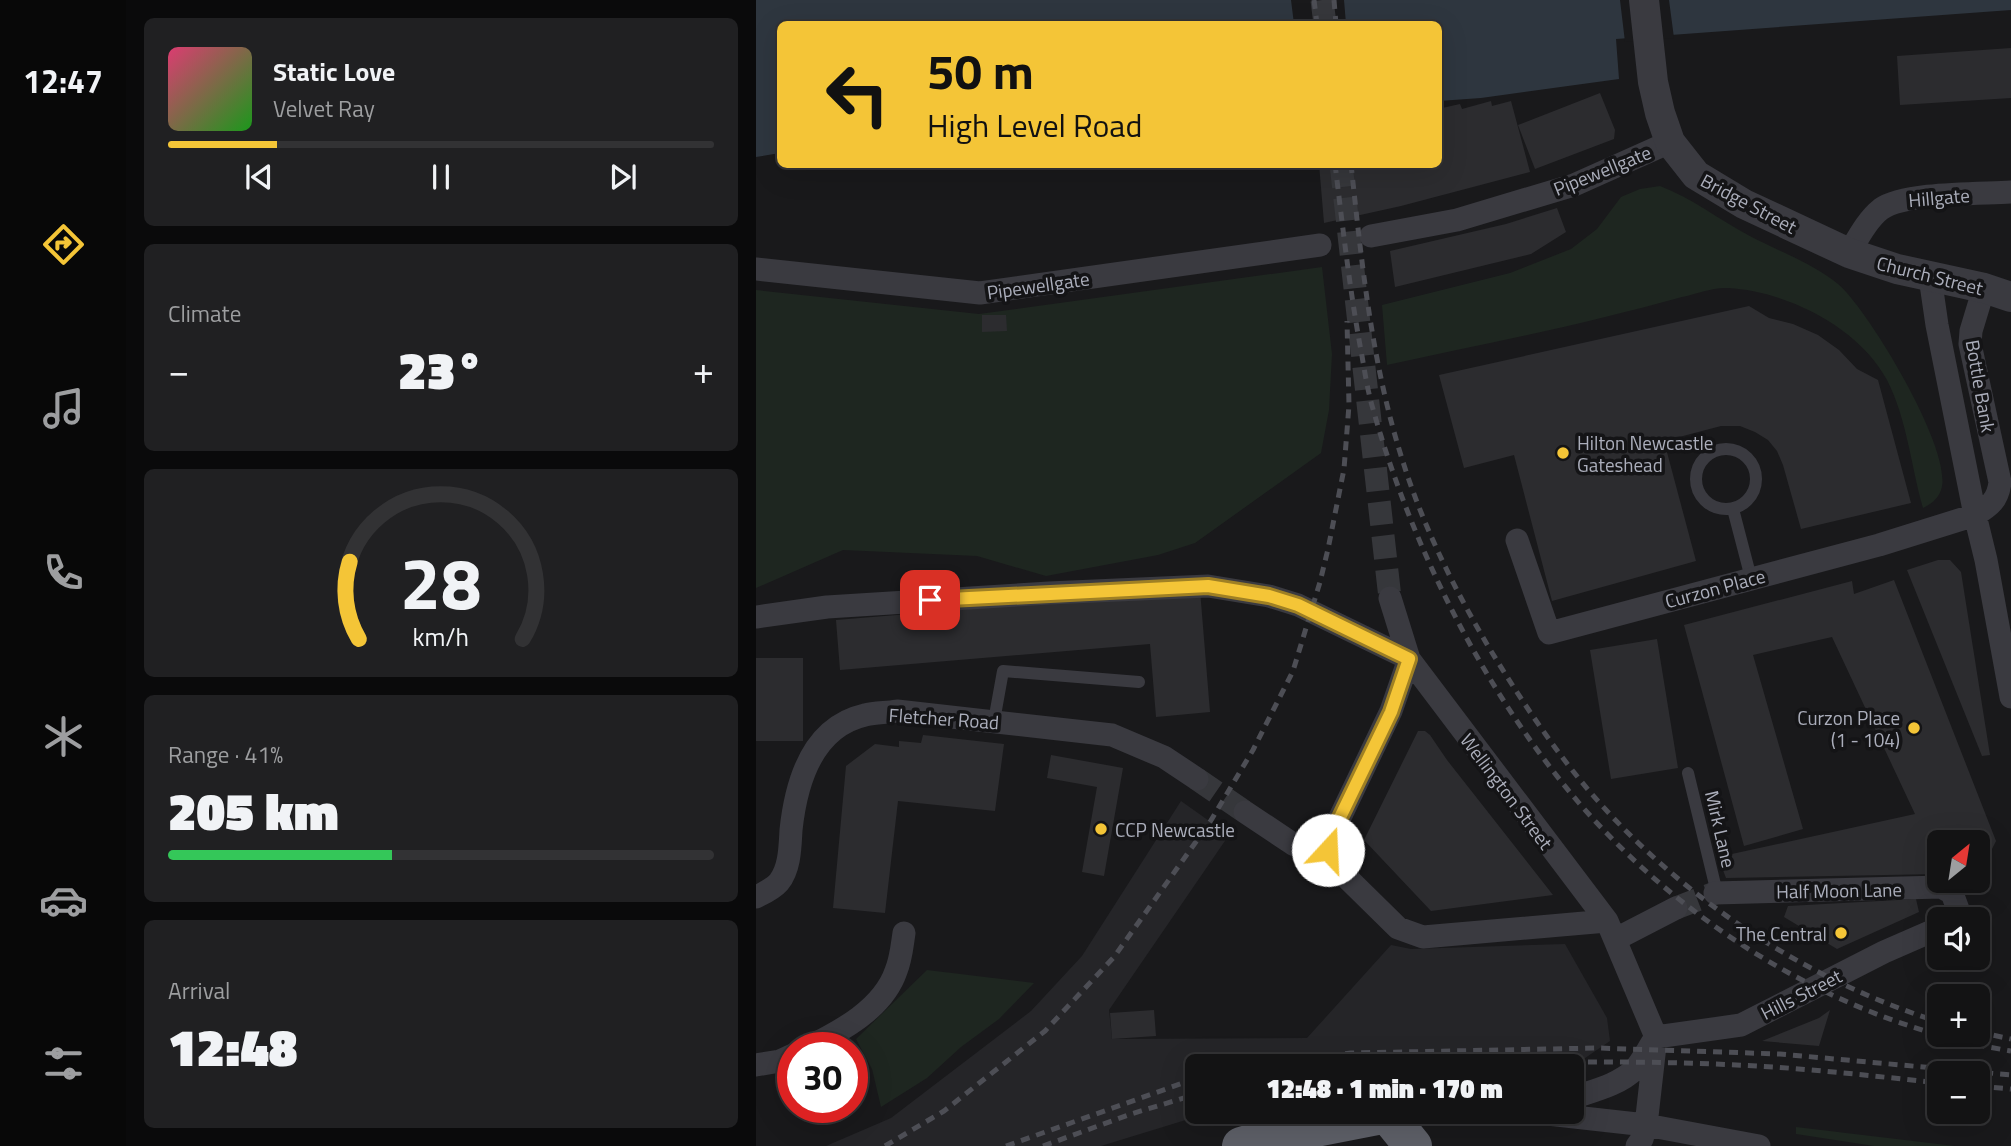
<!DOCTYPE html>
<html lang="en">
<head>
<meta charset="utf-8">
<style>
  :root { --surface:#131314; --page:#202022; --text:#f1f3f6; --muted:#9d9ea0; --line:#323234; --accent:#f4c537 }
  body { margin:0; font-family:"Titillium Web",sans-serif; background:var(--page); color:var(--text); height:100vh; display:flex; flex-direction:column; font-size:26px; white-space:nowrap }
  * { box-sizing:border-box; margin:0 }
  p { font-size:23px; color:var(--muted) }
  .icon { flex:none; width:38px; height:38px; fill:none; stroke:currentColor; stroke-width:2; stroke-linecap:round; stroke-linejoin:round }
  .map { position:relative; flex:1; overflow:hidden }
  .panel { display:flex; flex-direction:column; gap:18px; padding:18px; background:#0a0a0b; width:630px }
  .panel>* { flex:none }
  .banner { position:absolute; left:21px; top:21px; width:665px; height:147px; border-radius:10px; box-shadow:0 7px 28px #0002,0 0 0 2px var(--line); background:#f4c537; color:#111; overflow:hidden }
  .needle { width:46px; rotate:30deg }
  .controls { position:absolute; left:1171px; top:830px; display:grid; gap:14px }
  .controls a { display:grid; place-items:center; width:63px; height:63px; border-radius:10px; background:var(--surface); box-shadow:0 7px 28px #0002,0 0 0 2px var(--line); font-size:35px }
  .speed { position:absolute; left:21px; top:1032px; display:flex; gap:14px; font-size:35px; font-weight:700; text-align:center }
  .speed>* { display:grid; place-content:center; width:91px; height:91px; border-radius:50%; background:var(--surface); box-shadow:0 7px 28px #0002,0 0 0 2px var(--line); line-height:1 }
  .speed .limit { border:10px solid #d22; background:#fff; color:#111 }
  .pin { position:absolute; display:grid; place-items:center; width:60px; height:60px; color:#fff; margin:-30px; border-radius:14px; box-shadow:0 4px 10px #0006 }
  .me { position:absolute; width:77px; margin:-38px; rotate:20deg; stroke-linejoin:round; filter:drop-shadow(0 0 5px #0008) }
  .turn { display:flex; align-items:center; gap:24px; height:147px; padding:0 35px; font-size:32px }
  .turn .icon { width:91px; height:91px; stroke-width:2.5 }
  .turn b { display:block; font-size:49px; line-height:60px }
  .big { font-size:52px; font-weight:800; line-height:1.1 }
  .panel .card { flex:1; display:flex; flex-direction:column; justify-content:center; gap:10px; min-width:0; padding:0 24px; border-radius:10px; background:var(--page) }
  .panel .dial { align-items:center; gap:0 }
  .dial svg { height:182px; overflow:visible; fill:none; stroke:var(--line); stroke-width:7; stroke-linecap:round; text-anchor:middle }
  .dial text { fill:var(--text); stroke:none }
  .song { display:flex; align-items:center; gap:21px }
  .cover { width:84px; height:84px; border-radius:10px; background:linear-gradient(135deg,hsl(340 70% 55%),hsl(120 70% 35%)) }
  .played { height:7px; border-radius:4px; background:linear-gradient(90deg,var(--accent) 20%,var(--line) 20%) }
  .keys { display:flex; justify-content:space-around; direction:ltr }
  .heat { display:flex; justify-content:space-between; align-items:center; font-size:38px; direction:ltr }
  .charge { height:10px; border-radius:5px; background:linear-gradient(90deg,#34c759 41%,var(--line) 0) }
  .trip { position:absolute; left:429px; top:1054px; width:399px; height:70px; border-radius:10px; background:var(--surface); box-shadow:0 7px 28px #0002,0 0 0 2px var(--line); font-weight:800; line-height:70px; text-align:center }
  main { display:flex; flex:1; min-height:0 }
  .dock { display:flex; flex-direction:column; width:126px; justify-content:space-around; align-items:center; background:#080808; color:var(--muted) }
  .dock .icon { width:49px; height:49px }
  .dock .current { color:var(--accent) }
  .dock b { font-size:32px; color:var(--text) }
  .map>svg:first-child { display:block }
  .built { fill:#252528 }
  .green { fill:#1e2620 }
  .water { fill:#2e363f }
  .pier { fill:#19191b }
  .building { fill:#2c2c2f }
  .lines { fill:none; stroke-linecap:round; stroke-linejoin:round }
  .minor-tunnel { stroke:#36373b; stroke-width:23; stroke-dasharray:23 11; stroke-linecap:butt }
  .service { stroke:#3a3a40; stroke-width:12 }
  .minor { stroke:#3a3a40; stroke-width:23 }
  .tertiary { stroke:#3a3a40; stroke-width:30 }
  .trunk { stroke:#5e6068; stroke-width:38 }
  .rail { stroke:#4d4e55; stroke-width:5; stroke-dasharray:9 7; stroke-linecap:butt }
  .route-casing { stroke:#9f8024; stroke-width:18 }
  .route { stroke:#f4c537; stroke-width:12 }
  .poi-dot { fill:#f4c537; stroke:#141416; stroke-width:2.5 }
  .labels { text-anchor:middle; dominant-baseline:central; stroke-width:7; stroke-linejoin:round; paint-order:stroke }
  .street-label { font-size:19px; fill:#abaebb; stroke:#141416 }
  .poi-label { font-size:19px; fill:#abaebb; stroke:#141416; text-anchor:start }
</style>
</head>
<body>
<main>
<nav class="dock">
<b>12:47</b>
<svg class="icon current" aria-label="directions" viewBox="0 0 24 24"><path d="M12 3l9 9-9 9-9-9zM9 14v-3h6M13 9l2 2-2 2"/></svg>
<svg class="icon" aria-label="music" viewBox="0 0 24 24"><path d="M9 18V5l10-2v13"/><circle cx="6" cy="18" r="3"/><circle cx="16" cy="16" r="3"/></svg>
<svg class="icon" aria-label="phone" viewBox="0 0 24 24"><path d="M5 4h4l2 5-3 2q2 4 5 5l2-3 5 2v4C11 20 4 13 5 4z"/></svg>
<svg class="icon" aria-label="climate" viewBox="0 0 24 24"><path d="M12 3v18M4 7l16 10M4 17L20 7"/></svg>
<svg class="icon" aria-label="car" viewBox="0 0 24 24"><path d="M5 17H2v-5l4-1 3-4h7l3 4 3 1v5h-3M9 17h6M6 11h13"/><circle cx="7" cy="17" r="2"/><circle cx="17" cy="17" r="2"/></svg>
<svg class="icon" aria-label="filters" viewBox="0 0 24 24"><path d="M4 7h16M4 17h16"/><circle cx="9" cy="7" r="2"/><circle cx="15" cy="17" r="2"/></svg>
</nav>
<section class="panel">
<div class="card">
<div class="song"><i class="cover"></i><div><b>Static Love</b><p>Velvet Ray</p></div></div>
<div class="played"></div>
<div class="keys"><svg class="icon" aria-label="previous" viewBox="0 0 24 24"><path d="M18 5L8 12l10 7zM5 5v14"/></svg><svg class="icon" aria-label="pause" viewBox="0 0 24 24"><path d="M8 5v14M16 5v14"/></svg><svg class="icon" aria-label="next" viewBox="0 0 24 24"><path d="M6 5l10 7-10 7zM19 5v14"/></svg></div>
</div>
<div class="card"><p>Climate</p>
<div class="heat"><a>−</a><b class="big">23°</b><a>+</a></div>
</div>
<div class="card dial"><svg viewBox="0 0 100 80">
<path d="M14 69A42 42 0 1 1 86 69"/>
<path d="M14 69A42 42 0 0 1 10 35" stroke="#f4c537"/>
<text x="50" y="56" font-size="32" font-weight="700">28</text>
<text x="50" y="72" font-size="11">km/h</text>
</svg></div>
<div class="card"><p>Range · 41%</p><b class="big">205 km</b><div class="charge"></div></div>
<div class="card"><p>Arrival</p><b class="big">12:48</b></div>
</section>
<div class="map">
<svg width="1255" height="1146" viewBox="0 0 1255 1146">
  <rect width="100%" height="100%" fill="#19191b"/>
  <path class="built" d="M425,801L473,835L353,1010L356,1039L551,1038L635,945L655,949L809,944L851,1018L854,1041L816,1067L441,1066V1111H444L433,1119L345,1146H70L135,1118L275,1011L326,956Z"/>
  <path class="green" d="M904,186C936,198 962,219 992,235C1020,250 1058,264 1082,284C1112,309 1199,453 1185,490C1182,499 1175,504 1167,508C1155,466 1151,419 1131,380C1103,327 1030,291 972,288C957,287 940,294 926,297C900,304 874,311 849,317C777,335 704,349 631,365L626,305L754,273L815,249L841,229L865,197L884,189Z
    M566,267L576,354L573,410L565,453L439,543L402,555L290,576L221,556L87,550L0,588V290L223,314Z
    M171,970L278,983L243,1019L205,1047L171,1078L125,1107L116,1069L100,1039Z
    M1040,1127L1199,1146H1118L1040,1134Z"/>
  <path class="water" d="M0,0H1255V10L860,39L863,79L725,98L683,101L682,24H24V153L0,157Z"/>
  <path class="pier" d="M535,0H588L590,24H538Z
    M864,0H913L918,38L869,42Z"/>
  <path class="building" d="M1255,48V98L1144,105L1141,56Z
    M844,93L859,130L858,139L779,169L762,125Z
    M735,101L736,106L755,101L774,172L645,206L568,223L563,164H682V109L704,104L706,109Z
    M801,208L810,232L775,254L639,287L634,251L750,224Z
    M993,306L1013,318L1037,324L1062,335L1083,350L1101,369L1122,380L1155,503L1045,529L1027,465L1021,451L1012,440L999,432L984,426H965L908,441L940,561L796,601L758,455L708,468L683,375Z
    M226,315H250L251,331L226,332Z
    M1182,560H1194L1205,572L1234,755L1226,756L1151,570Z
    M1138,580L1240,841L1232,857L1222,871V842H1183V874L970,878L962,857L1159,814L1076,637L997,655L1047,829L988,846L928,625L1096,581L1098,594Z
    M444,590L454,712L400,717L394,644L84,670L80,620Z
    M901,639L922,768L855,779L834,650Z
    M0,658H47V741H0Z
    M662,731H669L674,735L691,760L797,895L675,911L608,840Z
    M167,735L248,744L239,811L142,801L129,913L77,908L90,766L119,744L143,747V741L165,743Z
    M295,755L367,768L348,876L326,872L341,787L291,778Z
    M1160,899L1163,912L1081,949L1028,917L1032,906Z
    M398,1010L400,1036L356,1039L354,1013Z
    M1074,1010L1063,1046L1006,1041L1063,1018Z"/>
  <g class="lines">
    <path class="minor-tunnel" d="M566,0L569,24
      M585,164L634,598
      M441,779L489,812
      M920,908L959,893"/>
    <path class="service" d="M940 479a30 30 0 1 1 60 0a30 30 0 1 1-60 0Z
      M977,509L995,578
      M238,721L247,671L383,682
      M932,773L961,893"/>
    <path class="minor" d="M615,236L701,220L818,185L914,142
      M1093,253C1102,238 1111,220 1125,209C1149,192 1224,194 1255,192
      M0,269L224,293L564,245
      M1174,277L1181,325L1219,515L1230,560L1255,697
      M761,540L793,633L1123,545L1219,515C1234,506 1242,500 1244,482L1214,344L1215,331L1228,288
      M634,598L653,659L851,921L900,1037L890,1125L886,1139L881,1146
      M0,617L71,607L293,593L452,586L513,596L542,605L653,659
      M653,659L635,711L577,832L572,850L581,868L642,928L667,937L851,921
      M489,812L537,844L556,853L572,850
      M959,893L1185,887L1196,893L1203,912L1200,919
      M0,897C8,893 17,889 23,882C34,868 34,847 35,830C40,783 56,727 109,715C119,712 131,713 141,711L356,735L408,757L441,779
      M860,939L920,908
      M900,1037L985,1025L1128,952L1183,928
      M51,1048C85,1031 127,1009 140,971C145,959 146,946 148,933
      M0,1065L24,1061L37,1055
      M816,1098C836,1091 863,1085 879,1069C886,1061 892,1049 898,1040
      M764,1111L890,1125L1003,1146
      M631,1114L661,1111"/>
    <path class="tertiary" d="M888,0L897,82L904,113L914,142L940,175L988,204L1093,253L1141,269L1228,288L1255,297"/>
    <path class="trunk" d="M631,1114L657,1146
      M485,1146L519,1136L631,1114"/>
    <path class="rail" d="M558,0L561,24
      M578,0L580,24
      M579,164C587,229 594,293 606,356C609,374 612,392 617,409C656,548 729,693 823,803C933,930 1089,1024 1255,1051
      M595,164C606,266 616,367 648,465C668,528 699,590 732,646C763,697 796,747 834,792C926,899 1050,980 1183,1022
      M1222,1032L1255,1039
      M494,1066L595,1053L842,1048L1024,1054L1255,1075
      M640,1066C765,1062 892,1059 1018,1067C1073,1071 1128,1077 1183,1083
      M1222,1086L1255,1089
      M129,1146L188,1111L289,1031L358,957L454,822L497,750L537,671L564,582L572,549L588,469L593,405L591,321
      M250,1146L441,1078
      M287,1146L375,1114L441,1094"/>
  </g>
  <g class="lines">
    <g class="route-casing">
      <path id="route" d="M174,600L452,586L513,596L542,605L653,659L635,712L577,832L572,850"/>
    </g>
    <use href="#route" class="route"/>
  </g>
  <g class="poi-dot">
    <circle cx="807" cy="453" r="7"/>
    <circle cx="1158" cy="728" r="7"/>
    <circle cx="345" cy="829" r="7"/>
    <circle cx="1085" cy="933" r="7"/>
  </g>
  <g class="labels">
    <g class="street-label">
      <text transform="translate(846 170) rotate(-22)">Pipewellgate</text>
      <text transform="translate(1183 197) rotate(-5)">Hillgate</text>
      <text transform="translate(993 203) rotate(28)">Bridge Street</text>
      <text transform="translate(1174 275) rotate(14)">Church Street</text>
      <text transform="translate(282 285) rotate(-8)">Pipewellgate</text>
      <text transform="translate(1225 386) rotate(80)">Bottle Bank</text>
      <text transform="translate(959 588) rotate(-15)">Curzon Place</text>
      <text transform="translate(188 718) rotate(4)">Fletcher Road</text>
      <text transform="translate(751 791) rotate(53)">Wellington Street</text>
      <text transform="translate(965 829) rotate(77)">Mirk Lane</text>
      <text transform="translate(1083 890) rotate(-1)">Half Moon Lane</text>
      <text transform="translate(1045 994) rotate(-27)">Hills Street</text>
    </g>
    <g class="poi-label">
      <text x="821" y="442">Hilton Newcastle<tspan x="821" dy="22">Gateshead</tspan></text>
      <text x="1144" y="717" text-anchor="end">Curzon Place<tspan x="1144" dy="22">(1 - 104)</tspan></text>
      <text x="359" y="829">CCP Newcastle</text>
      <text x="1071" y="933" text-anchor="end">The Central</text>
    </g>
  </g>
</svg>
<div class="controls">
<a><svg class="needle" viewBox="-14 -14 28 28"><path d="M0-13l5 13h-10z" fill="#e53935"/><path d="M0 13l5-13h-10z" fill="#9d9ea0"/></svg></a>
<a><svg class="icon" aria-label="sound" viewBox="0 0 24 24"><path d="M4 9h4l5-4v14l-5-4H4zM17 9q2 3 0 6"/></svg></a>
<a>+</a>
<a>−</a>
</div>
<div class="speed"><div class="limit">30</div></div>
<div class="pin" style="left:174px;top:600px;background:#d93025"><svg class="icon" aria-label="arrive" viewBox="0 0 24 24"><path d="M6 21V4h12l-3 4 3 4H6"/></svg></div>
<svg class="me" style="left:572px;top:850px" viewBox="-20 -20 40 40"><circle r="19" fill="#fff"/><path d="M0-13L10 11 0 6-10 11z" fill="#f4c537"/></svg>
<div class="trip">12:48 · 1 min · 170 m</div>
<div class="banner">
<div class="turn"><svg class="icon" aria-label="left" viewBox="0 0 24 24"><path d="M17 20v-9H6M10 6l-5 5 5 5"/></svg><div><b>50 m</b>High Level Road</div></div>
</div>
</div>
</main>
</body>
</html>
